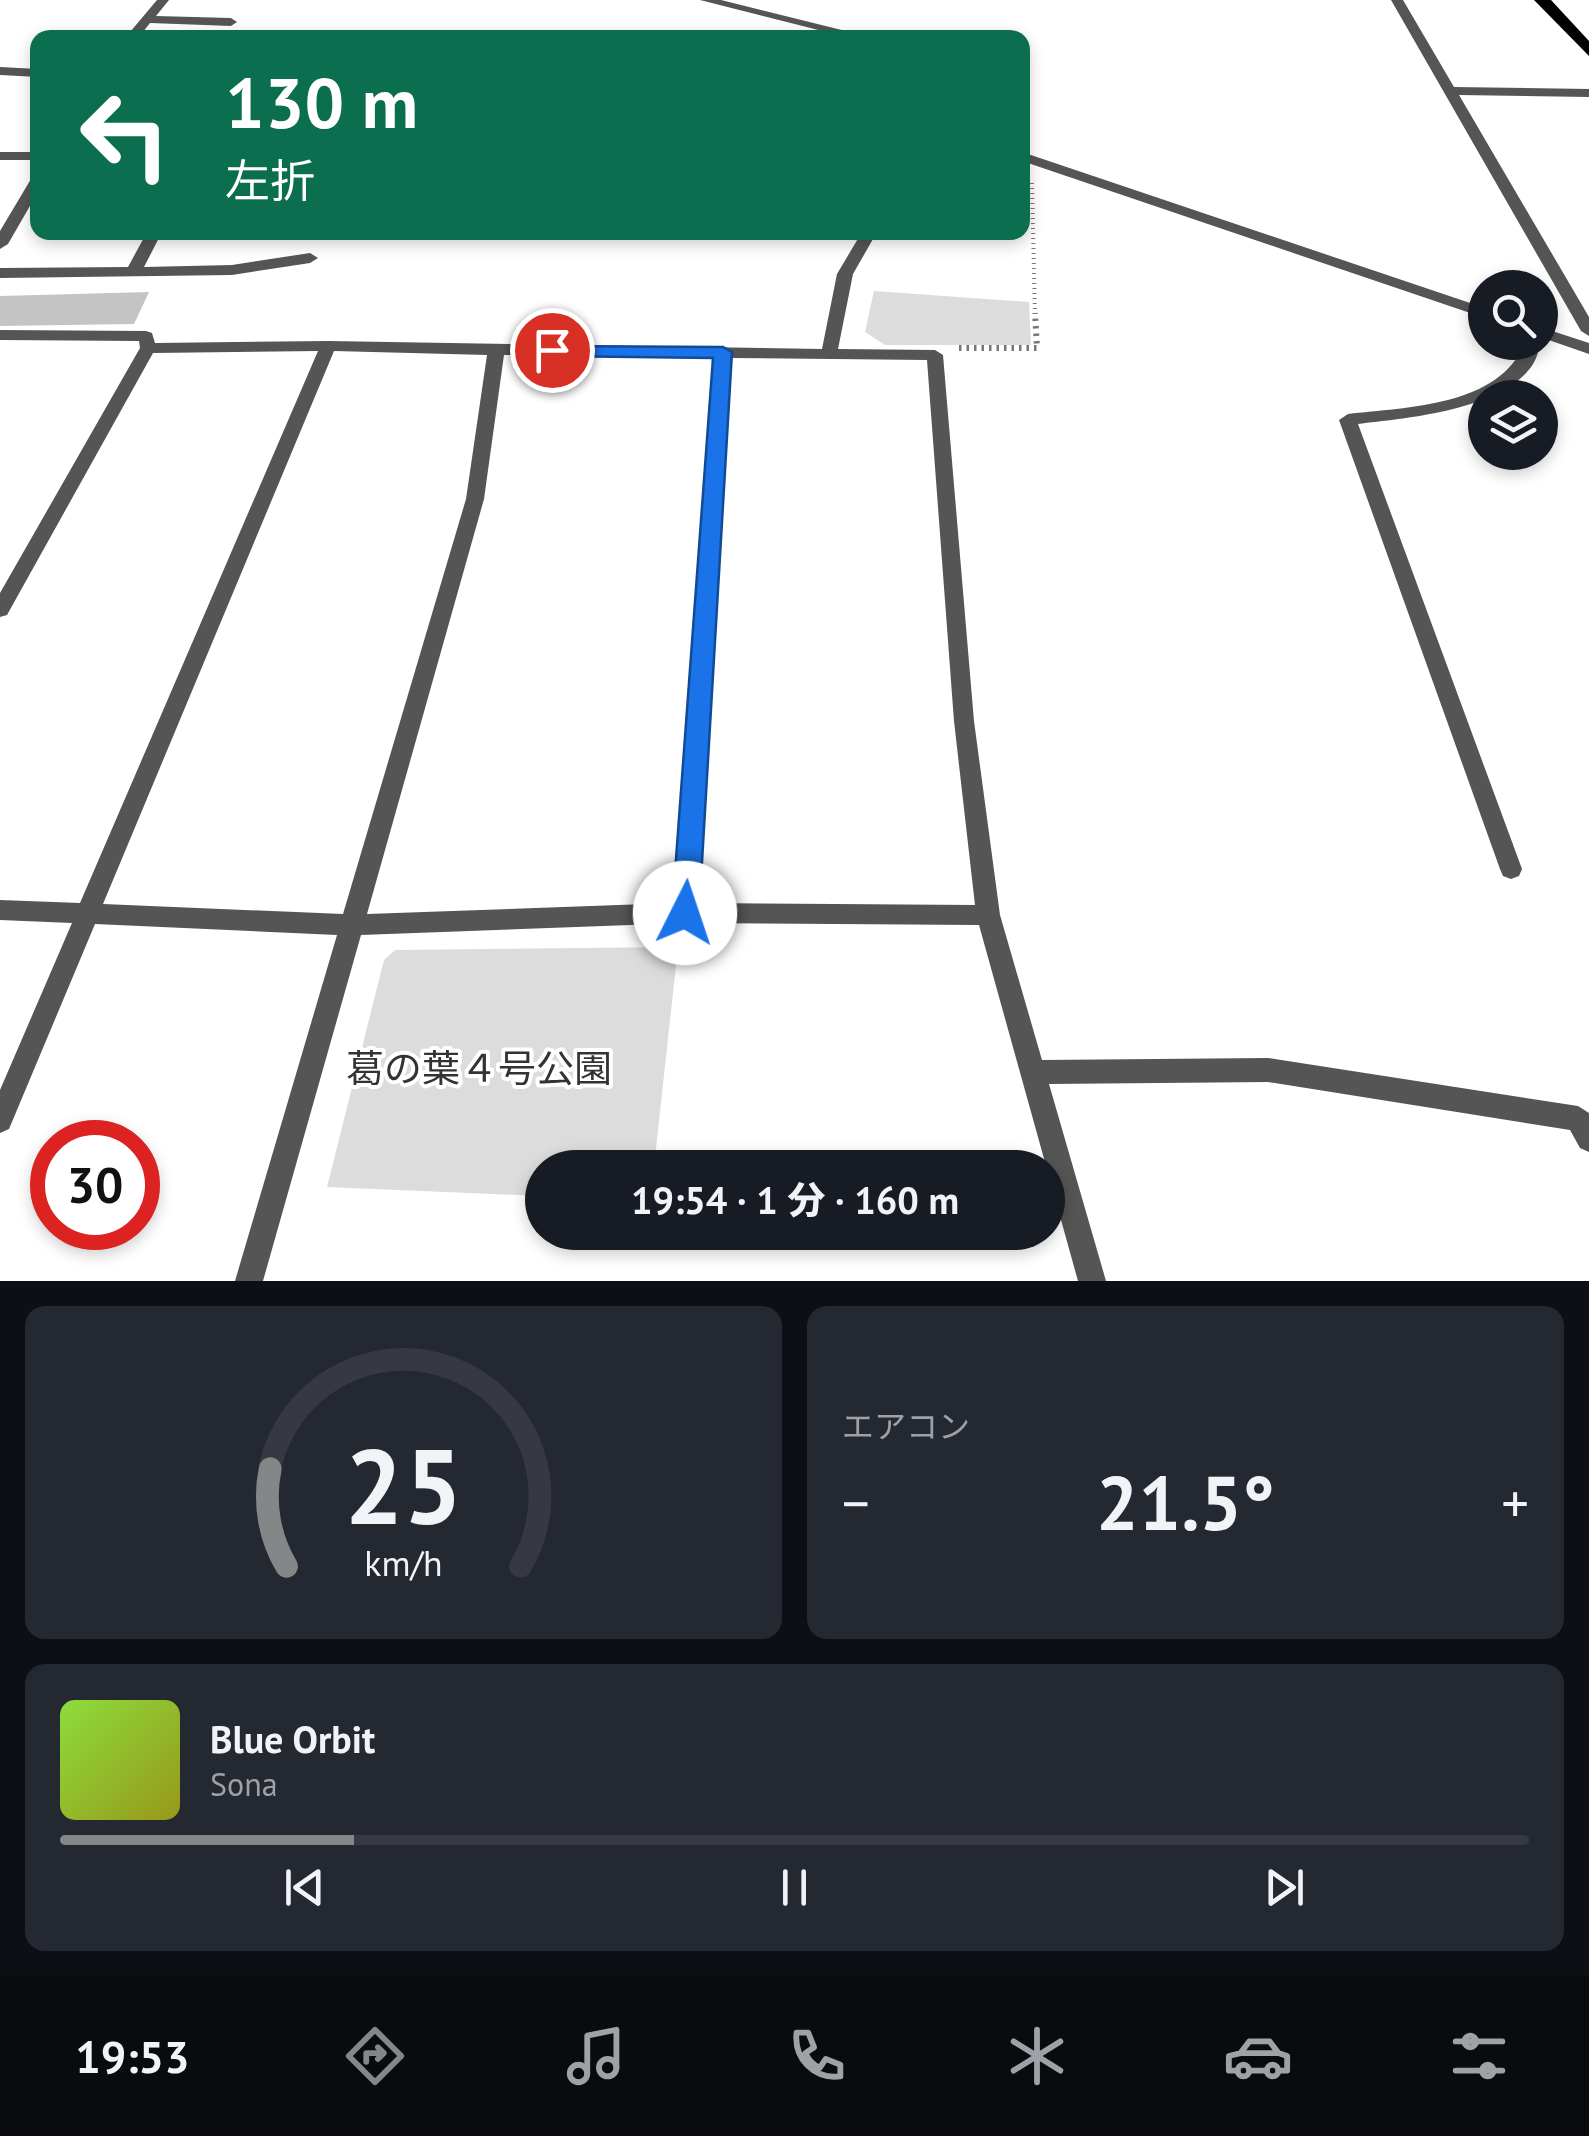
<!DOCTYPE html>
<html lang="ja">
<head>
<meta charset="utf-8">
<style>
  :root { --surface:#171b24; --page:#242831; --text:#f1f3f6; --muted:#9ea1a6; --line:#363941; --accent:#858687 }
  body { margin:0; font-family:"PT Sans","Noto Sans JP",sans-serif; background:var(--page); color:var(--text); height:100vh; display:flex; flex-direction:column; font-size:38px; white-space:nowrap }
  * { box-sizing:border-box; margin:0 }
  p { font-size:32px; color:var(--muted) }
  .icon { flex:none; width:55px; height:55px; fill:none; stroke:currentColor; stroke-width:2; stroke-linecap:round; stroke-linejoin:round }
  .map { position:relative; height:1281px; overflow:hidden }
  .sheet { display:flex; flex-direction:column; gap:25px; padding:25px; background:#0d0f14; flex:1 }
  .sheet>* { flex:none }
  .guide { position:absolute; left:30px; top:30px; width:1000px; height:210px; border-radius:20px; box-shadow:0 5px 15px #0003; background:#0b6e4f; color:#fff; overflow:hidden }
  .controls { position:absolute; left:1468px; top:270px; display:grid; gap:20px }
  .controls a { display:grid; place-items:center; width:90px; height:90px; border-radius:50%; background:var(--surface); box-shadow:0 5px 15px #0003; font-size:50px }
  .speed { position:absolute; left:30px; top:1120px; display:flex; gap:20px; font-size:50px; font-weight:700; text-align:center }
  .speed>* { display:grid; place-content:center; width:130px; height:130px; border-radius:50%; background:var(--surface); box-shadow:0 5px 15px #0003; line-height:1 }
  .speed .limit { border:15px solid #d22; background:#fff; color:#111 }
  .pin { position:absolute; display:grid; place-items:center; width:85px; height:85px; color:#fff; margin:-42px; border:5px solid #fff; border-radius:50%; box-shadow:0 2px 10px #0007 }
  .me { position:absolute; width:110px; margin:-55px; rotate:4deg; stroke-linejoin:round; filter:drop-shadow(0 0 8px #0008) }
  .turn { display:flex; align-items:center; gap:35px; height:210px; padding:0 30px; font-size:45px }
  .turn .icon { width:130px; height:130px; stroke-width:2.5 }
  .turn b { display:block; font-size:70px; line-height:85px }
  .big { font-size:75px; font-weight:800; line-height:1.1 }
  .sheet .card { flex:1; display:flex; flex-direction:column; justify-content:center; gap:15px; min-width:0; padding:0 35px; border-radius:20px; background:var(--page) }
  .sheet .dial { align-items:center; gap:0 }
  .dial svg { height:260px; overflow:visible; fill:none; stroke:var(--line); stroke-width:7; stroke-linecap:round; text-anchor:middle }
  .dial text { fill:var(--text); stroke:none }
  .song { display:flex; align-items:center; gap:30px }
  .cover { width:120px; height:120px; border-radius:15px; background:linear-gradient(135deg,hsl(90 70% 55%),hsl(60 70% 35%)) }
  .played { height:10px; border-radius:5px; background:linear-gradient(90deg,var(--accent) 20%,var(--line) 20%) }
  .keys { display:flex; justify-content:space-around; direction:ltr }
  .heat { display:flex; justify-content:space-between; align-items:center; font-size:55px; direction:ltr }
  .sheet .tiles { flex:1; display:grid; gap:25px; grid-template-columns:1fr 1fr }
  .card:last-child { grid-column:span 2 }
  .trip { position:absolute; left:525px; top:1150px; width:540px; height:100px; border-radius:50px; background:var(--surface); box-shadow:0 5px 15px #0003; font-weight:800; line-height:100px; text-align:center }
  .tabs { display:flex; height:160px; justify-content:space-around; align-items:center; background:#090b0e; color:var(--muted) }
  .tabs .icon { width:70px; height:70px }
  .tabs .current { color:var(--accent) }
  .tabs b { font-size:45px; color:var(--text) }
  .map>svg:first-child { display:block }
  .green { fill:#dcdcdc }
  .building { fill:#c4c4c4 }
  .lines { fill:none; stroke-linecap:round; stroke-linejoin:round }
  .path-far1 { stroke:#777; stroke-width:4; stroke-dasharray:1 4; stroke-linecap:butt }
  .path { stroke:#777; stroke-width:6; stroke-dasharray:2.5 5; stroke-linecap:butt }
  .service { fill:#555; fill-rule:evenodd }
  .minor { fill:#555; fill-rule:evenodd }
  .tertiary { fill:#555; fill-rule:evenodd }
  .trunk { fill:#000; fill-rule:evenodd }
  .route { fill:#1a73e8; stroke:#114b97; stroke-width:2.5 }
  .labels { text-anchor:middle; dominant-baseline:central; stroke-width:8; stroke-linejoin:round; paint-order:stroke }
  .near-park-label { font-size:38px; fill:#333; stroke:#fff }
</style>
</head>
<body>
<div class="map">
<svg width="1589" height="1281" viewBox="0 0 1589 1281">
  <rect width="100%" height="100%" fill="#fff"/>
  <path class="green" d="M874,291L1029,302L1031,345H885L865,332Z
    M678,947L654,1167L542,1168V1196L327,1187L384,960L395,950Z"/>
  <path class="building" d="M149,292L134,324L0,326V296Z"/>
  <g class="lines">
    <path class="path-far1" d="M1032,183L1035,315"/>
    <path class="path" d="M959,348H1037L1035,313"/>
    <path class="service" d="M1540,340L1541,342C1539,349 1537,358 1533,364C1504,410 1408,418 1358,424L1522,869L1519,876L1511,879L1503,876L1500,869L1339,420L1348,414C1406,407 1500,407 1525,342Z"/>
    <path class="minor" d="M157,0H169L156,16L231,18L237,22L231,26L150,23L138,38H125Z
      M700,0H721L874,38H850Z
      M1391,0H1403L1454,87L1589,89V97L1459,95L1589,317V336L1581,331Z
      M0,152H38V160H0Z
      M38,175V192L8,244L0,249V231L31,179Z
      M147,232H162L144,267L232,265L310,253L318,258L310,263L232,275L0,278V268L128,267Z
      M862,232H877L853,274L838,349L935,350L943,355L974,721L1000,915L1042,1060L1268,1058L1578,1106L1589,1113V1152L1580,1148L1570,1130L1268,1082L1049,1084L1106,1281H1078L979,925L685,923L361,935L263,1281H235L337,935L95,924L9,1129L0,1133V1090L72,923L0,920V900L80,903L318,351L153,353L7,615L0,617V593L140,348L139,341L0,340V330L146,331L152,333L155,343L328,341L822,349L837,274ZM334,351L487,355L466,499L343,914L103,904ZM504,355L714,357L674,903L367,914L484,499ZM731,358L927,360L954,721L975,905L697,903Z"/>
    <path class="tertiary" d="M0,67L38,69V77L0,75Z
      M1022,152L1485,308V318L1022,161Z
      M1540,327L1589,343V354L1540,337Z"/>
    <path class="trunk" d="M1534,0H1551L1589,41V56Z"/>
  </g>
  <path class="route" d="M545,346L723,347L732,352L699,913L695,921H676L672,913L713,358L552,356L545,354Z"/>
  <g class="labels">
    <g class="near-park-label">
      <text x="479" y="1067">葛の葉４号公園</text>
    </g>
  </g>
</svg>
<div class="controls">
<a><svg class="icon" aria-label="search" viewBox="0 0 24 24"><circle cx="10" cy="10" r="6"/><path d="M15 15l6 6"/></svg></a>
<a><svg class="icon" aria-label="layers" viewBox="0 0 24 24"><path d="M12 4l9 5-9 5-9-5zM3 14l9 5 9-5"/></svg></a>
</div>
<div class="speed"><div class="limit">30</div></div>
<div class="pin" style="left:552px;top:350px;background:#d93025"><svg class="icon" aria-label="arrive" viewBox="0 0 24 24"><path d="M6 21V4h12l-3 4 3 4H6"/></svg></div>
<svg class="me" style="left:685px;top:913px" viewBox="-20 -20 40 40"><circle r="19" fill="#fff"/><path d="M0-13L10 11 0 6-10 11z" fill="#1a73e8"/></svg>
<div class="trip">19:54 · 1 分 · 160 m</div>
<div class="guide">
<div class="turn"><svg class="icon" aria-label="left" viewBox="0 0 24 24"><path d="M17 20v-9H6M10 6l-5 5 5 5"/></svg><div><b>130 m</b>左折</div></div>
</div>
</div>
<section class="sheet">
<div class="tiles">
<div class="card dial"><svg viewBox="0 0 100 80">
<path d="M14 69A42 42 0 1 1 86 69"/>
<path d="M14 69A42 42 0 0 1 9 39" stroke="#858687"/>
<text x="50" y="56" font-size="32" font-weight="700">25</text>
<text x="50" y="72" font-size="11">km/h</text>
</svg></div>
<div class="card"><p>エアコン</p>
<div class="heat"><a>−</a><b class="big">21.5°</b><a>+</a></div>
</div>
<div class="card">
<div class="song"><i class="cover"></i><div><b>Blue Orbit</b><p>Sona</p></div></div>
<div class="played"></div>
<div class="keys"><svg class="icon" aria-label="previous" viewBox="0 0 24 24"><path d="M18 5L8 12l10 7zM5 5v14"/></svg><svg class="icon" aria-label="pause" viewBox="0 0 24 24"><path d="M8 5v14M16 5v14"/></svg><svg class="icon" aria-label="next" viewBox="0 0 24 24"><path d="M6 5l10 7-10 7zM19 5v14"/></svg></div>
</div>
</div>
</section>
<nav class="tabs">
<b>19:53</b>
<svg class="icon current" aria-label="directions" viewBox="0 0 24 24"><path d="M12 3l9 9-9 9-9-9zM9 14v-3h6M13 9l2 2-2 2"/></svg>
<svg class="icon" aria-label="music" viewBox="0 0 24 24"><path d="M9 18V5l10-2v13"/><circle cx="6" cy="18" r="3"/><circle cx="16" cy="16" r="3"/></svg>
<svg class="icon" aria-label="phone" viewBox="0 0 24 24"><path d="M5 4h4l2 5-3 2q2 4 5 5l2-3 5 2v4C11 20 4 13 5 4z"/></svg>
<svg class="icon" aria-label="climate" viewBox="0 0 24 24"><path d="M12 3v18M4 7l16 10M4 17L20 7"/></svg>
<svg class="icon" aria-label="car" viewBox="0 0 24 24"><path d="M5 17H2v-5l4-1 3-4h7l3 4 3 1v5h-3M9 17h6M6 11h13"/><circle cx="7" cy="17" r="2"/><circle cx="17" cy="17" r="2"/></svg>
<svg class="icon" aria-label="filters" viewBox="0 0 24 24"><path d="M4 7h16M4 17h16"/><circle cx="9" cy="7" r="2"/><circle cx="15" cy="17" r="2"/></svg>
</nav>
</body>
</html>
